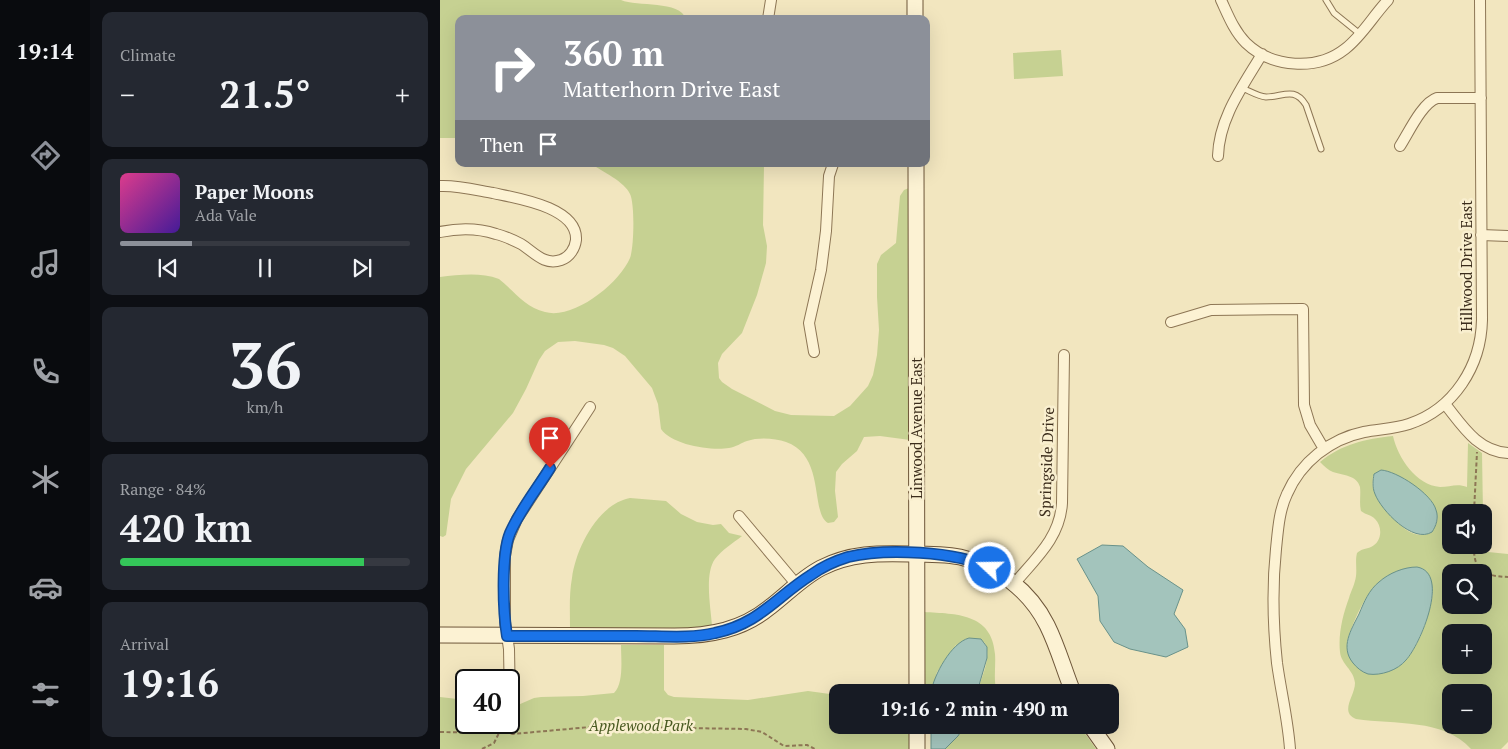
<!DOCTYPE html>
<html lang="en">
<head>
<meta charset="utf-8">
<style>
  :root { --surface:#171b24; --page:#242831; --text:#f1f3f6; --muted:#9ea1a6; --line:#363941; --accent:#8c9099 }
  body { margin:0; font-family:"PT Serif",serif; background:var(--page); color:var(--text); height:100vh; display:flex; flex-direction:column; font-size:19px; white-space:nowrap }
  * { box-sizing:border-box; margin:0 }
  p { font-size:16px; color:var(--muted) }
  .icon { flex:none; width:28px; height:28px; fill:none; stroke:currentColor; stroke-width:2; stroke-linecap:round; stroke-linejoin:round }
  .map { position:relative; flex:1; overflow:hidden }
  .details { display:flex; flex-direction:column; gap:12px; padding:12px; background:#0d0f14; width:350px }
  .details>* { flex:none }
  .banner { position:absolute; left:15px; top:15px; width:475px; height:152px; border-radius:10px; box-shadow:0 5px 20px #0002; background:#8c9099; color:#fff; overflow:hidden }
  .fabs { position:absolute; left:1002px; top:504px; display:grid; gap:10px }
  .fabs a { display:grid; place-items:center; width:50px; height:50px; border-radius:10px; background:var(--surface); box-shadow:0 5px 20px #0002; font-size:25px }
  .speed { position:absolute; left:15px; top:669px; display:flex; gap:10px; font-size:25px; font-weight:700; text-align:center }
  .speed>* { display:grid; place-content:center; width:65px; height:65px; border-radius:50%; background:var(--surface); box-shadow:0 5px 20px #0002; line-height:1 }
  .speed .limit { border:2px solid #111; border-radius:8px; background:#fff; color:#111 }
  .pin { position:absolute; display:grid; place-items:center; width:42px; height:42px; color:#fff; margin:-51px -21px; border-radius:50% 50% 50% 0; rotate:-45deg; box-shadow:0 0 5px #0007 }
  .pin .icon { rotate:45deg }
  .me { position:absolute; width:55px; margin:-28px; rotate:291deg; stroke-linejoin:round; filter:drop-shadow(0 0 4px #0008) }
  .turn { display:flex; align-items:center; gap:18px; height:105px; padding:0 25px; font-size:22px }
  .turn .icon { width:65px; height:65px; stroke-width:2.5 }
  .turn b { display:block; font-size:35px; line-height:42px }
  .then { display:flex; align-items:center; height:48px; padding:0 25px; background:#0003; gap:10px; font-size:19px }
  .big { font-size:38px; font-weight:800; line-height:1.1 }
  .details .tile { flex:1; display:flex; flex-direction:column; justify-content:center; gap:8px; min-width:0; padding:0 18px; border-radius:10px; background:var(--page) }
  .details .dial { align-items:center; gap:0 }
  .dial b { font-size:65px; line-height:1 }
  .song { display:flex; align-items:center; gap:15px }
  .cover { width:60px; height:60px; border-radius:8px; background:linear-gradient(135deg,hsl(330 70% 55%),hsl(260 70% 35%)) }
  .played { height:5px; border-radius:2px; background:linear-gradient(90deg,var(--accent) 25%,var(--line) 25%) }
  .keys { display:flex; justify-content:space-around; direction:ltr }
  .heat { display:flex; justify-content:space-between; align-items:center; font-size:28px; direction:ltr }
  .charge { height:8px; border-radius:4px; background:linear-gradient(90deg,#34c759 84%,var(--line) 0) }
  .trip { position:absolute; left:389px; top:684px; width:290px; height:50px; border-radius:10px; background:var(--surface); box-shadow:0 5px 20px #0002; font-weight:800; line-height:50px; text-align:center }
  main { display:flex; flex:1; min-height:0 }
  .dock { display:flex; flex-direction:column; width:90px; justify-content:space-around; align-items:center; background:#090b0e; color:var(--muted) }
  .dock .icon { width:35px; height:35px }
  .dock .on { color:var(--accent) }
  .dock b { font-size:22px; color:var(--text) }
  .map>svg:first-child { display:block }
  .green { fill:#c6d192; fill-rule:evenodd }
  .water { fill:#a3c4bc; stroke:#69928a }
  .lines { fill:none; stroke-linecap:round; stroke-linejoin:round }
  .lane-casing { stroke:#8d7655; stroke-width:7 }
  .street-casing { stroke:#8d7655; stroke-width:12 }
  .secondary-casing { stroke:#6e5639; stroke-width:17 }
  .path { stroke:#8d7655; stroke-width:2; stroke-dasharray:4 2.5; stroke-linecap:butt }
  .lane { stroke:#fcf2d3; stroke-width:5 }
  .street { stroke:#fcf2d3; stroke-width:10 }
  .secondary { stroke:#fcf2d3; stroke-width:15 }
  .route-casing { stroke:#114b97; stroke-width:12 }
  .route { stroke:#1a73e8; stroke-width:9 }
  .labels { text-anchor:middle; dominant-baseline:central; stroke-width:5; stroke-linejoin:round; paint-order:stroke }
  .street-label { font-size:15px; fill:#3b2c1b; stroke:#f9efcf }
  .park-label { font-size:15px; font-style:italic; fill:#485920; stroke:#f9efcf }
</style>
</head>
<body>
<main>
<nav class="dock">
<b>19:14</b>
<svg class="icon on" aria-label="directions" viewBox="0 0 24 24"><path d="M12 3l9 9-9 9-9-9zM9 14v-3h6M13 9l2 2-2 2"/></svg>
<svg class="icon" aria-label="music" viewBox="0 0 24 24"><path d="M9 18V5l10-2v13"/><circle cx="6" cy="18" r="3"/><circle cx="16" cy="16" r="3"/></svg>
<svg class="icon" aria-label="phone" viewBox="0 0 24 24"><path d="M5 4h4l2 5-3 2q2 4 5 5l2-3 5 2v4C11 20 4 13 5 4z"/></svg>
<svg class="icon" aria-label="climate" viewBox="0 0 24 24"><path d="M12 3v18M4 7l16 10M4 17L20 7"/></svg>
<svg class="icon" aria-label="car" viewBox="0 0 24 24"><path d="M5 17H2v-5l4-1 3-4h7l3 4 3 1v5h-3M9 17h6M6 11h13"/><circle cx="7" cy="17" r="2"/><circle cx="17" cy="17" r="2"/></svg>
<svg class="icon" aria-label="filters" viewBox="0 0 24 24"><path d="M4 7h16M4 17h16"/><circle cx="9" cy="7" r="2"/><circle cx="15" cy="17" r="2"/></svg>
</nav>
<section class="details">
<div class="tile"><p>Climate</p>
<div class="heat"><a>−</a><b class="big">21.5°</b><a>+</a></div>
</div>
<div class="tile">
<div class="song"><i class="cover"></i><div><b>Paper Moons</b><p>Ada Vale</p></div></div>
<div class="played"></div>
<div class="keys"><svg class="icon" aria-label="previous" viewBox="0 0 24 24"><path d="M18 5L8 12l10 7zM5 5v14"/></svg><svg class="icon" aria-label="pause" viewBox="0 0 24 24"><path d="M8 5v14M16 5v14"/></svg><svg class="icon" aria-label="next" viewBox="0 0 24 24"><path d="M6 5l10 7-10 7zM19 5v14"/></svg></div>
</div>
<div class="tile dial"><b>36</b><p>km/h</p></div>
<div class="tile"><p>Range · 84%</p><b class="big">420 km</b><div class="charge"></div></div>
<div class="tile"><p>Arrival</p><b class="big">19:16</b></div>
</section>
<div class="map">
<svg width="1068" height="749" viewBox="0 0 1068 749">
  <rect width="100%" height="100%" fill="#f2e6bf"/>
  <path class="green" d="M0,0H181C197,7 240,0 246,19H19V138H0Z
    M621,50L623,76L574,79L573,53Z
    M151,164H321L324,166L323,225L327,246L326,263L317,295L302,333L282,354L278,363L279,378L282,382L292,389L335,411L351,415L394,416L410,406L428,386L433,375L437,355L439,330L437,297V264L441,255L456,243L460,196L464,190L469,188L470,440L440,436L424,437L417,451L402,464L396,472L395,491L398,517L394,522L388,523C370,513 386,456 346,442C335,438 318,437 307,441C301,443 296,447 289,448C271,451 232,445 221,429L218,404L212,388L185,356L173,348L164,345L135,341L118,342L105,351L99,360L86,389L73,413L26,469L11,499L6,535L3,537L0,536V277C19,275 40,272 59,279C74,291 85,307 105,312C133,320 179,284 190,258C194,248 195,204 190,194C185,182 162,171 151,164Z
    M953,436C958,458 976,485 1000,487C1010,487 1017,483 1027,487L1028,443L1042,453L1043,512H1011V545H1043L1048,552L1068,554V742L1061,749H1031C1003,718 955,725 916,719C899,712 915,696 915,683C914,670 901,664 900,652C898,634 903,614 909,598C911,591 915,584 916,576C917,568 915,561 917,553C921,549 926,549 931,547C942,542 943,527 935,519C932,515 926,515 921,511C919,503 921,495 920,487C917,475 902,475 893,472C888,470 884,466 880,462C902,444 925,439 953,436ZM944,470C961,476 994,495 997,514C999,520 995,527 992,532C971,544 952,517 942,502C939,498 935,493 933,488C932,484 933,480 933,476ZM957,572L993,593C987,622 978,658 949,671L907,649V642C912,624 925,594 939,582C944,577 951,575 957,572ZM1011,572H1044V605H1011ZM1011,632H1044V665H1011ZM1011,692H1044V725H1011Z
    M190,498L226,501L241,514L257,522L273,525L281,524L289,533L302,536C293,543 282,550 275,559C264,574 271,609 272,626L254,628H130C130,611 129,594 132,578C136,548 158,504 190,498Z
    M484,612C516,614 552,613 555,654C556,667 553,680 557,692H537C541,679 553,654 544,642L516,645L497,672L491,692H484Z
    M181,645H224V690L228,695L234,697L308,700L368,691L397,695L398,725H470V749H0V697L26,700V722H69V712H71V708L94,698L101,697L143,696L174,693C184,683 181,659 181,645Z
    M525,725H573L579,731L596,733L610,730L622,725H639L656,749H505L518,736Z"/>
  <path class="water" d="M941,470C957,471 992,494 996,510C999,518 996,526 992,532C973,544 941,510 935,494C932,487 933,480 934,474Z
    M662,545L683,546L708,567L743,590L734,614L745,629L748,647L726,657L690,649L674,642L660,621L658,596L637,559Z
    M977,567C1011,573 980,645 966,660C958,670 941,676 928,674C922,672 917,668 913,663C900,647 911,630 919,614C924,602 929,590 939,582C949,573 964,567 977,567Z
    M529,638L541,639L547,647V658L537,692H491C494,675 511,643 529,638Z
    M491,725H525L518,736L505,749H491Z"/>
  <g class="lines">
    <g class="lane-casing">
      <path id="lane" d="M886,0L894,13L920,34
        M802,88C810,91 817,96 826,97C843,97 854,86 866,105L881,149"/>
    </g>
    <g class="street-casing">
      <path id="street" d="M781,0C788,15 794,31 806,43C832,68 877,71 905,49C922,36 933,16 948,0
        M328,19L331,0
        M960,146C969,132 982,103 997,98H1041
        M778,156C779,118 803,86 822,54
        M0,186C17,185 36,190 53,193C76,198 138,207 136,240C135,248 130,257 121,260C104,266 94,252 81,244C73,240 65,236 56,234C38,228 19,228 0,232
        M1041,235L1068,236
        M731,322L771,310L863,309L864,405L870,425L884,449
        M374,352L369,323L381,270L386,231L389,176L393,164
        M1005,404C1022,425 1037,451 1068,453
        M299,516L357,585
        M574,584C595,559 620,538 622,503L624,355
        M70,705L69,649L65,622V556L68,540L77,519L150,407
        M850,749C848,720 841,692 837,663C833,625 832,587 836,549C838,530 839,511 847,494C861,462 890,439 924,432C939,429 954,429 969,424C1014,409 1041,366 1042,320L1040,0"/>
    </g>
    <g class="secondary-casing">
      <path id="secondary" d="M475,0V19
        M476,164L477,692
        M0,635L234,636C270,636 302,630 330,607C347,594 362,578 381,568C410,553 439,553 470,554C487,554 504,554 520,557C557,565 590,591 607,625C618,647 624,670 633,692
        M477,725V749
        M650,725L667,749"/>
    </g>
    <path class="path" d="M1034,512L1037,452
      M1034,545C1033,571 1044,576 1068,577
      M58,731L73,734L150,727H185L306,729L322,732L344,746L367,745L375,749
      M0,732L52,733L58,731L65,722
      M42,749L54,743L59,733"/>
    <use href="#lane" class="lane"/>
    <use href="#street" class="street"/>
    <use href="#secondary" class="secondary"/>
  </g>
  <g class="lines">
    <g class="route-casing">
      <path id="route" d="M110,468C97,489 80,510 70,533C61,555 63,611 67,636C110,636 153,636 196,636C222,636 250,639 275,633C319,624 336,597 371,575C382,567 395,561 408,557C445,548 516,551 550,568"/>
    </g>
    <use href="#route" class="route"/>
  </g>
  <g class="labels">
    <g class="street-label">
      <text transform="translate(1026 266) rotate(-90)">Hillwood Drive East</text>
      <text transform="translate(476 428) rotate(-90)">Linwood Avenue East</text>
      <text transform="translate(606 462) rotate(-88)">Springside Drive</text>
    </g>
    <g class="park-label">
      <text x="201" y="725">Applewood Park</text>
    </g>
  </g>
</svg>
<div class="fabs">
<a><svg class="icon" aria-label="sound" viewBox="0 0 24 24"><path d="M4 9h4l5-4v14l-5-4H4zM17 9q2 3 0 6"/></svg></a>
<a><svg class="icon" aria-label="search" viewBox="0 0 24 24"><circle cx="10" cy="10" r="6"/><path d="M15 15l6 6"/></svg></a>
<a>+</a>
<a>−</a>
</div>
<div class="speed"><div class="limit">40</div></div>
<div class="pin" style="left:110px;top:468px;background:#d93025"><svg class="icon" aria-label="arrive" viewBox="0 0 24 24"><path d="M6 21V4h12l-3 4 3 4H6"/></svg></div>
<svg class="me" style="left:550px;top:568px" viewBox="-20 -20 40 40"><circle r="17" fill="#1a73e8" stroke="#fff" stroke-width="3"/><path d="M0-11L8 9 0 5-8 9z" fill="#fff"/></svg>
<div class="trip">19:16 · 2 min · 490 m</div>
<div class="banner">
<div class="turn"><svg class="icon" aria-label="right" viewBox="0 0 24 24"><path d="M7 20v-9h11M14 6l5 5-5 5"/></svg><div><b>360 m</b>Matterhorn Drive East</div></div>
<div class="then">Then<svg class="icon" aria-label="arrive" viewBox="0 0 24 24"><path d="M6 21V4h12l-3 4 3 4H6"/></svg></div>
</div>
</div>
</main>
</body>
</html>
